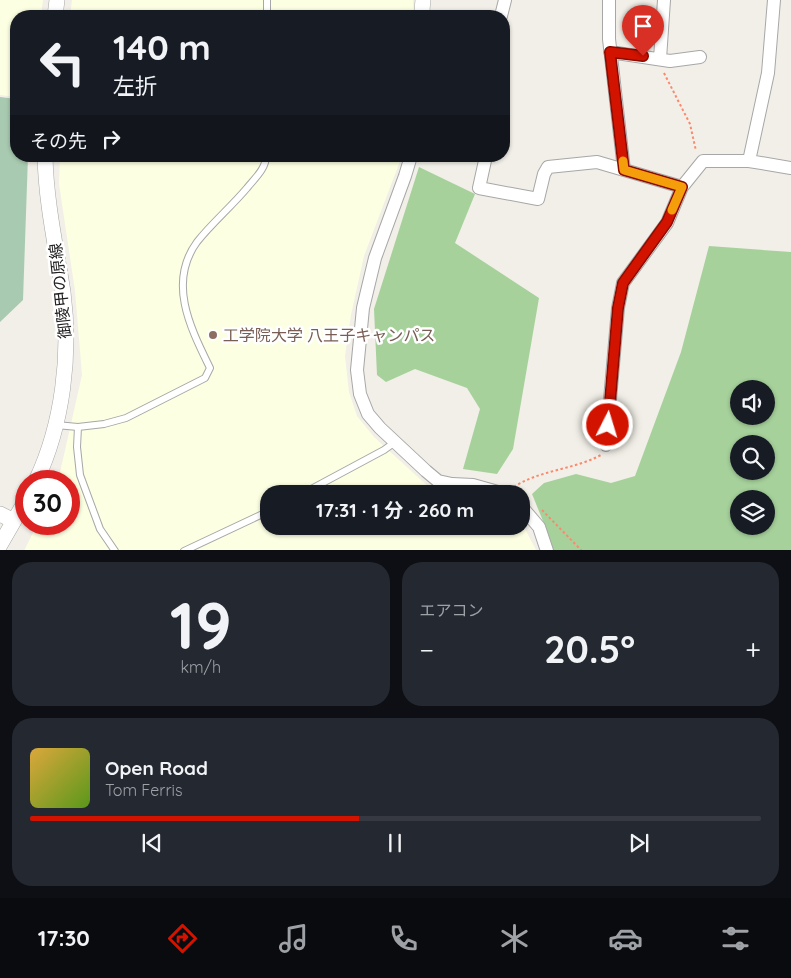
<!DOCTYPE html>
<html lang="ja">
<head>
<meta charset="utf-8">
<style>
  :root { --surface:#171b24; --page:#242831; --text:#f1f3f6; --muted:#9ea1a6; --line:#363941; --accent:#d11300 }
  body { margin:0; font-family:Quicksand,"Noto Sans JP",sans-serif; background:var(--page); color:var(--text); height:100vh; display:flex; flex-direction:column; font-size:19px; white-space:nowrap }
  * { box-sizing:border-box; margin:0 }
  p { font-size:16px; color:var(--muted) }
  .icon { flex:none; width:28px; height:28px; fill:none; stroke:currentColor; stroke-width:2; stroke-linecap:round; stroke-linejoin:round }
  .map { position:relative; height:550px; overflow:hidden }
  .details { display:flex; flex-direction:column; gap:12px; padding:12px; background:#0d0f14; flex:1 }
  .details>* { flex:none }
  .hud { position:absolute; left:10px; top:10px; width:500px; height:152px; border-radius:20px; box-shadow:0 1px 4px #0004; background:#171b24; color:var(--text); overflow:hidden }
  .fabs { position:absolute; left:730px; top:380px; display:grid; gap:10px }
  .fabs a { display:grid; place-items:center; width:45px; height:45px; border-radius:50%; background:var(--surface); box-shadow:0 1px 4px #0004; font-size:25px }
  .speed { position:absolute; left:15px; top:470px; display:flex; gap:10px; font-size:25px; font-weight:700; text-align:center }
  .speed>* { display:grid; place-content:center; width:65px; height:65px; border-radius:50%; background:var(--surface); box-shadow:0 1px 4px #0004; line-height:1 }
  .speed .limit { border:8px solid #d22; background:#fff; color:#111 }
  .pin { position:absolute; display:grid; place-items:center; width:42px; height:42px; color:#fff; margin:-51px -21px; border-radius:50% 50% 50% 0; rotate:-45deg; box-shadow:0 0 5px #0007 }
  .pin .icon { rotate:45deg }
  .me { position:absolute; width:55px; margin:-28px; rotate:5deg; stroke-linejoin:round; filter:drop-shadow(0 0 4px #0008) }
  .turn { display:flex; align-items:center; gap:18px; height:105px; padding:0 20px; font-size:22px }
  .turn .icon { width:65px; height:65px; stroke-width:2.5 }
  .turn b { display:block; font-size:35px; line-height:42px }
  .then { display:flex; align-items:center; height:48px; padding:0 20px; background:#0003; gap:10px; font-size:19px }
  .big { font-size:38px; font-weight:700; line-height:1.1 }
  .details .widget { flex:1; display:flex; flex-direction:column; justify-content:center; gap:8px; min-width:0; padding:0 18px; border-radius:20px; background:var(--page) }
  .details .dial { align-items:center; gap:0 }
  .dial b { font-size:65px; line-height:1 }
  .song { display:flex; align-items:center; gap:15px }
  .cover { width:60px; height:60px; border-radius:8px; background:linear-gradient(135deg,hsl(40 70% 55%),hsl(90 70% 35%)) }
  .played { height:5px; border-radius:2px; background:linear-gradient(90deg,var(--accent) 45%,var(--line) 45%) }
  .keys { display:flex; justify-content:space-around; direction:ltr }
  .heat { display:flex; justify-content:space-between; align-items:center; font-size:28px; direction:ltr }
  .details .tiles { flex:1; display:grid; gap:12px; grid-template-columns:1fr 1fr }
  .widget:last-child { grid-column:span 2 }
  .trip { position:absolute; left:260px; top:485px; width:270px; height:50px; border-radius:20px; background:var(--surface); box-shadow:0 1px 4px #0004; font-weight:700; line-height:50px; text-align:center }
  .menu { display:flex; height:80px; justify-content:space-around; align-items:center; background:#090b0e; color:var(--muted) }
  .menu .icon { width:35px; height:35px }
  .menu .selected { color:var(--accent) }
  .menu b { font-size:22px; color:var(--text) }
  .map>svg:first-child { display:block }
  .education { fill:#fcffe2 }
  .forest { fill:#a6d19b; fill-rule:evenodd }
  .cemetery { fill:#a8cab0 }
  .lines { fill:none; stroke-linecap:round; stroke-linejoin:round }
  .service-casing { stroke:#a7a7a7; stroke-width:8 }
  .minor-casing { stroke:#a7a7a7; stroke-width:14 }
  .tertiary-casing { stroke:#a7a7a7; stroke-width:16 }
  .path { stroke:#fc896d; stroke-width:2; stroke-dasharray:2.5 2.5; stroke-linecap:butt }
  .service { stroke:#fff; stroke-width:6 }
  .minor { stroke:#fff; stroke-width:12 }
  .tertiary { stroke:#fff; stroke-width:15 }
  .route-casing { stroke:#880c00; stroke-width:12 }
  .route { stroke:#d11300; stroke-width:9 }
  .slow { stroke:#f59e0b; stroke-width:9 }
  .education-dot { fill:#8d6e63; stroke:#fff; stroke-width:2 }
  .labels { text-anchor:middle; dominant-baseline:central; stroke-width:5; stroke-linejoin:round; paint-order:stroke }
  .street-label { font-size:16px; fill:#202020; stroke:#fff }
  .education-label { font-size:16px; fill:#785e54; stroke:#fff; text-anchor:start }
</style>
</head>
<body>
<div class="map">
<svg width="791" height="551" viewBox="0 0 791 551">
  <rect width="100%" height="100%" fill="#f1efe7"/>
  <path class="education" d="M0,0H43L41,16H16V97L0,95Z
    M72,0H413L414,16H70Z
    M60,156H402L364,256L351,315L345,356L349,392L357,416L374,437L432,490L444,494H269V526H521V521L536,550L24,551L37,524H69V481H58L82,375L75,291L59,184Z"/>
  <path class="forest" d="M419,167L475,194L455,243L539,298L513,449L497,474L463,469L480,409L467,388L415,369L386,382L377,375L374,309Z
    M709,246L791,252V550H552L543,521L532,494L544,483L576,474L611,483L635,476L681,352ZM739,389H766V416H739ZM739,444H766V471H739ZM739,499H766V526H739Z"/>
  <path class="cemetery" d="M0,97L16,99V156H28L23,300L0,322Z"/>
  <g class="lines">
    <g class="service-casing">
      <path id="service" d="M267,0V16
        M56,425L78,427L104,424L126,418L205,378L210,368C191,329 167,283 197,242C212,223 231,207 247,188C254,179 266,169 266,156
        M78,427L77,447L80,475L100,529L115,551
        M302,494L384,450L395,442
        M184,551L269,511"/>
    </g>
    <g class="minor-casing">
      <path id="minor" d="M609,0V39L624,170
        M501,16L505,0
        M610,52L670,61L700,57
        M660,59L664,0
        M411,156L405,176L375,258L363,308L357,370L360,394L368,414L380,428L426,471L438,481L452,484L473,485L505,494
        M486,156L479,188L538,199L544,174L548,167L597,162L682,187L703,161H749L791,168
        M749,161L768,73L774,0
        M606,445L618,308L623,283L667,223L682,187
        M521,506L539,527L547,551"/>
    </g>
    <g class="tertiary-casing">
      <path id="tertiary" d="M423,0L422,10L424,16
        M55,16L57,0
        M36,481C63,424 71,354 63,292C56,247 46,202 45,156
        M0,514L14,521
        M0,545L26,500"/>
    </g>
    <path class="path" d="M664,73L690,124L696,151
      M514,487C539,470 573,470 601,455
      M542,510L582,551"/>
    <use href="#service" class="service"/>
    <use href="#minor" class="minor"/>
    <use href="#tertiary" class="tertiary"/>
  </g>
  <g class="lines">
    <g class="route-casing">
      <path id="route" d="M608,425L618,308L623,283L667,222L682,187L624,170L610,52L643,56"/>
    </g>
    <use href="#route" class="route"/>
    <path class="slow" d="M623,161L624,170L682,187L672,210"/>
  </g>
  <circle class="education-dot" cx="213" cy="335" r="5"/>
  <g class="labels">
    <g class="street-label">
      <text transform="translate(60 291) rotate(-96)">御陵甲の原線</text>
    </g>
    <g class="education-label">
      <text x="223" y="335">工学院大学 八王子キャンパス</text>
    </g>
  </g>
</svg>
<div class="fabs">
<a><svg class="icon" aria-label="sound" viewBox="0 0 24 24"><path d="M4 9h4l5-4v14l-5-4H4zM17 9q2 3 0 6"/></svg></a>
<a><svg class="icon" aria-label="search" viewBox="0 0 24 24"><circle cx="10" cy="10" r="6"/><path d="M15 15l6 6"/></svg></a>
<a><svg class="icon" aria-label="layers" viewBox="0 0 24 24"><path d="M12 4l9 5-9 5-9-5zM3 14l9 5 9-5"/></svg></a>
</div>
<div class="speed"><div class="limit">30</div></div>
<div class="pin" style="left:643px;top:56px;background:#d93025"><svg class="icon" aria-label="arrive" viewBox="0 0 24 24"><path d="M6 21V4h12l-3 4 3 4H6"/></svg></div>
<svg class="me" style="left:608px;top:425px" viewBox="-20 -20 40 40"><circle r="17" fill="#d11300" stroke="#fff" stroke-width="3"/><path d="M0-11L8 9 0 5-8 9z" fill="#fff"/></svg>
<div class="trip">17:31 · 1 分 · 260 m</div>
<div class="hud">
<div class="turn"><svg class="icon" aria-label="left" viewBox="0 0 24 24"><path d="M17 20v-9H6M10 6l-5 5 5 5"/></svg><div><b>140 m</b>左折</div></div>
<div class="then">その先<svg class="icon" aria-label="right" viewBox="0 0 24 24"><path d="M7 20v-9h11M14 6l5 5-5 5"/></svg></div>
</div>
</div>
<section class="details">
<div class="tiles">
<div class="widget dial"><b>19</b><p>km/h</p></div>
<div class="widget"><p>エアコン</p>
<div class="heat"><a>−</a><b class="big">20.5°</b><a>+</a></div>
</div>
<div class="widget">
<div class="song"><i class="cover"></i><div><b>Open Road</b><p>Tom Ferris</p></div></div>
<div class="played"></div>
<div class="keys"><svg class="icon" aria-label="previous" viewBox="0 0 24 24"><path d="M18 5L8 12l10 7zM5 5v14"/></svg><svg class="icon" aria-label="pause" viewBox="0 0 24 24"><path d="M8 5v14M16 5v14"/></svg><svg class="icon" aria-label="next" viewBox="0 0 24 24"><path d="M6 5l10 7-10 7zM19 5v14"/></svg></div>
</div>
</div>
</section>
<nav class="menu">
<b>17:30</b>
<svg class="icon selected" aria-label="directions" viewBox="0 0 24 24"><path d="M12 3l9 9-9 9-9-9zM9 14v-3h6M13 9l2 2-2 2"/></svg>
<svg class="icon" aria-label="music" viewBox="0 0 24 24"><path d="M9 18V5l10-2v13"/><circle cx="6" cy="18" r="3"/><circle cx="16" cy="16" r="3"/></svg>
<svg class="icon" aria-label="phone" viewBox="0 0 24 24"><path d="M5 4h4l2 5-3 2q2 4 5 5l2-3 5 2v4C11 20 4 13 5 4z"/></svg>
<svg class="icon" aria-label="climate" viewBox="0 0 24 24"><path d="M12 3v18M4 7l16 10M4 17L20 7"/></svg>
<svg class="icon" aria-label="car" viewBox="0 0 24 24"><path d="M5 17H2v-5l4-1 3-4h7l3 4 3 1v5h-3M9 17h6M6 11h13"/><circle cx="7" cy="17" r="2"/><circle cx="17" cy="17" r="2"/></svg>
<svg class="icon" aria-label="filters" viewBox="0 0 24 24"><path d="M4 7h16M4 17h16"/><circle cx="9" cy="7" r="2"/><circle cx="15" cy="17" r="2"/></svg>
</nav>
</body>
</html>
